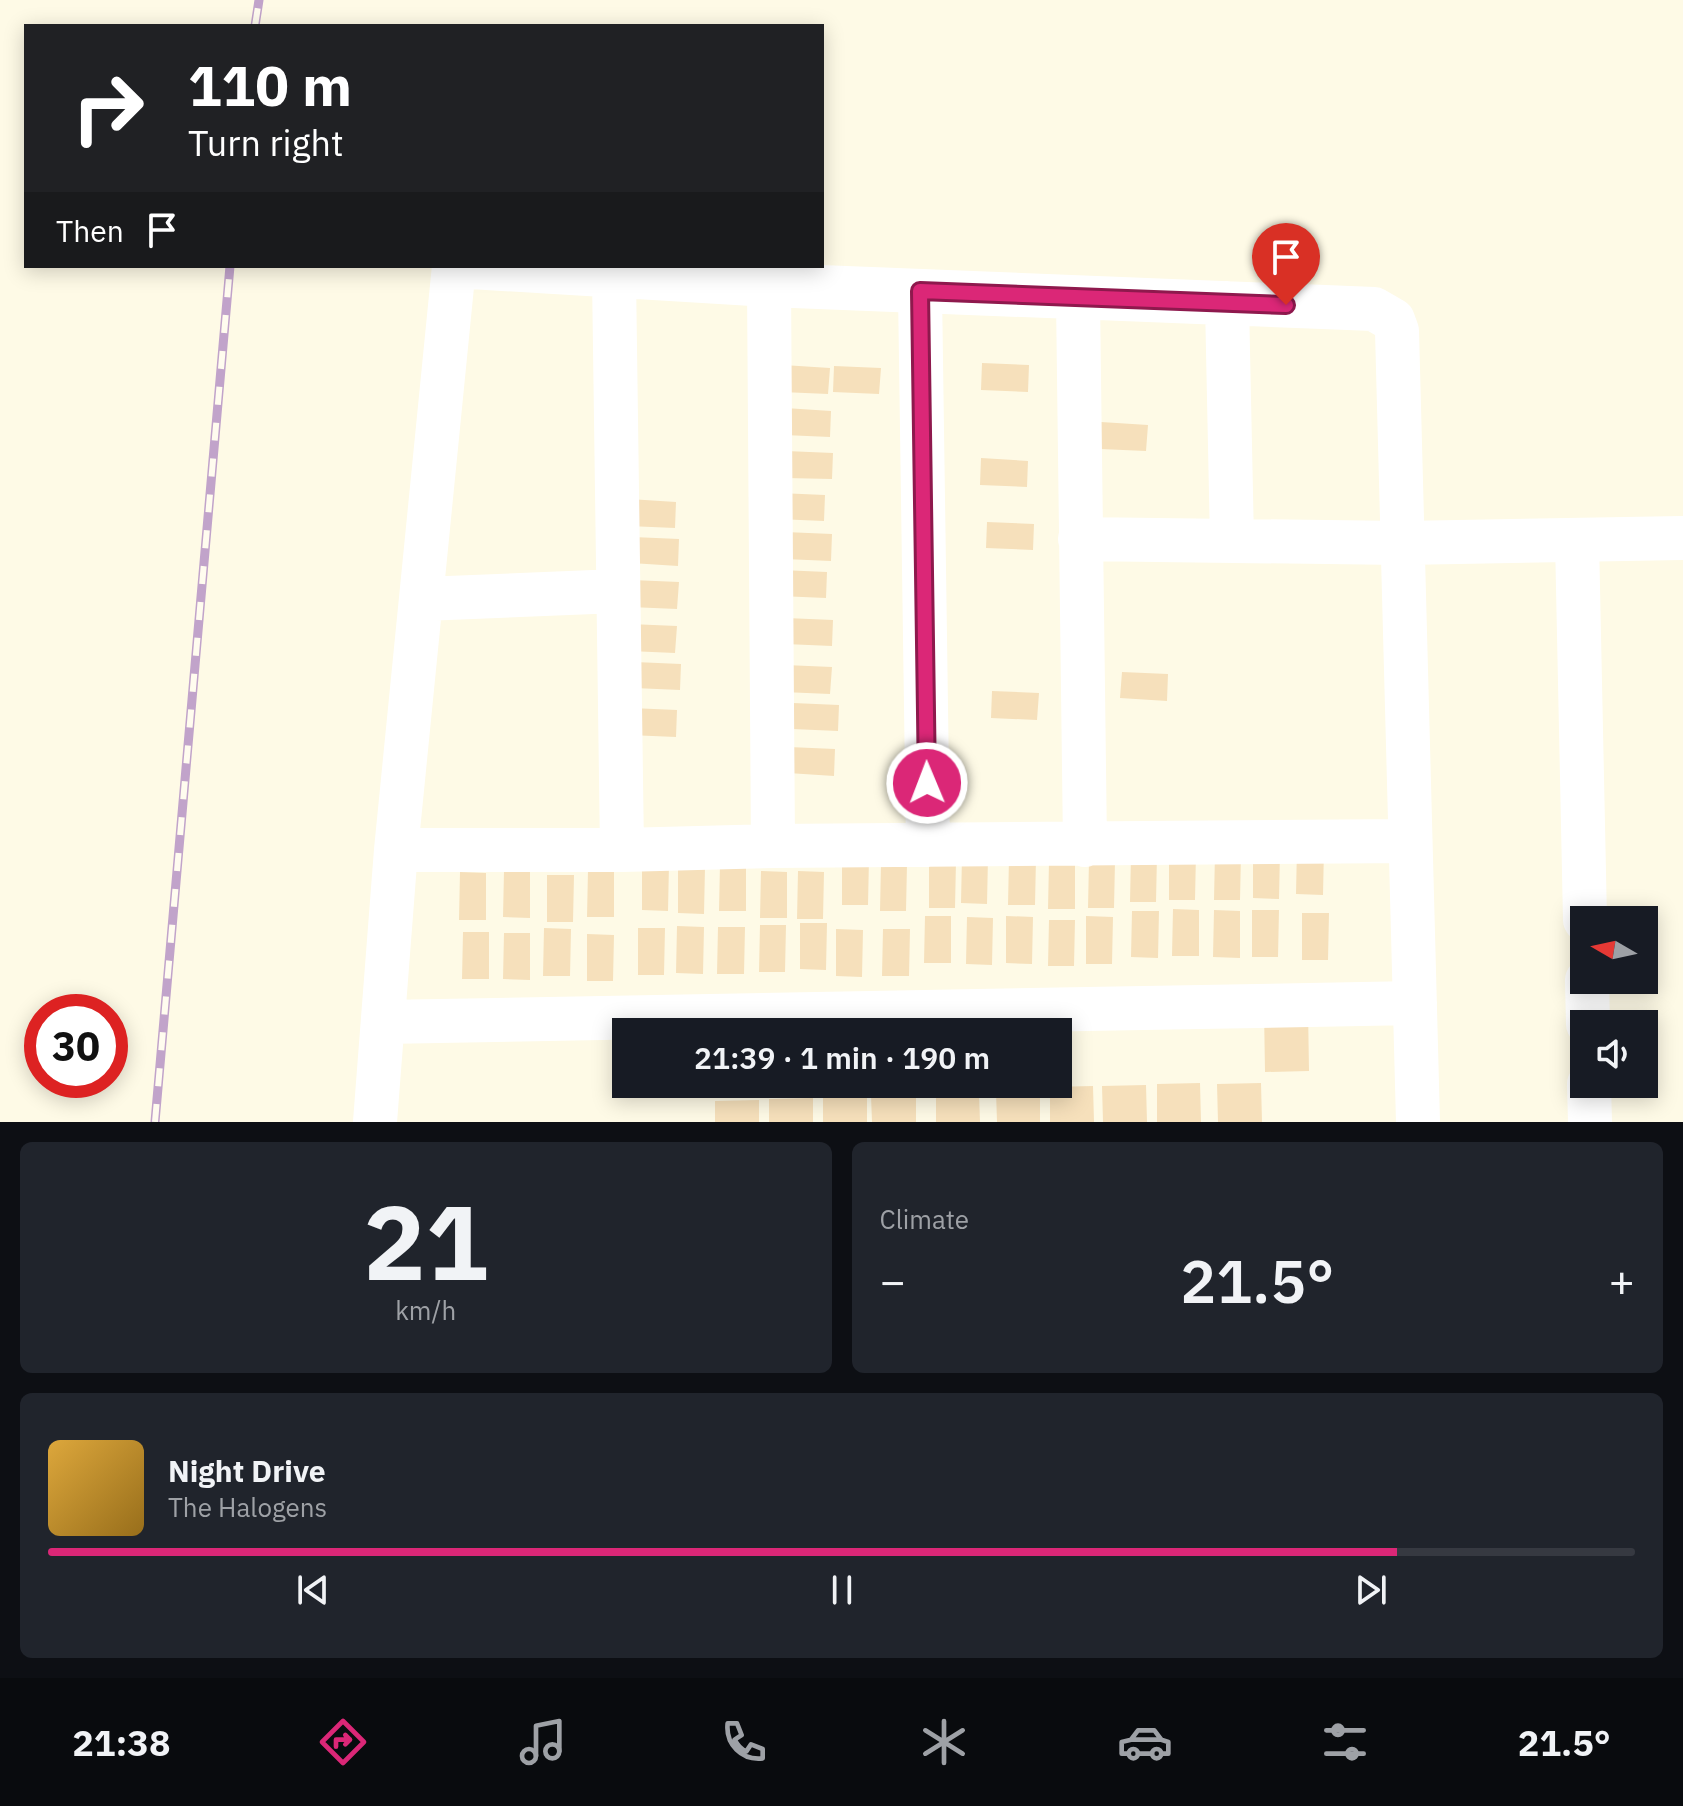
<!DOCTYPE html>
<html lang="en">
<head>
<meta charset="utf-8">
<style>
  :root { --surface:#171b24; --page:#20242c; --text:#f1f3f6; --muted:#9ea1a6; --line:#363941; --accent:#db2777 }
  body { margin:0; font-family:"IBM Plex Sans",sans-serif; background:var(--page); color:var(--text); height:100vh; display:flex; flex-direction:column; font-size:30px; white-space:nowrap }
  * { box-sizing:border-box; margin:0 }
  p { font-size:26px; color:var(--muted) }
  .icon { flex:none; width:44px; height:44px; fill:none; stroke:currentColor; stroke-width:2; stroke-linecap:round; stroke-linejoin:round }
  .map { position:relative; height:1122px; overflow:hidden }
  .panel { display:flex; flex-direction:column; gap:20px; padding:20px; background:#0d0f14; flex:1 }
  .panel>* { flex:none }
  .hud { position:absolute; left:24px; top:24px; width:800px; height:244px; border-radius:0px; box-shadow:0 4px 20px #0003; background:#202124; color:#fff; overflow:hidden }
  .needle { width:52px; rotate:279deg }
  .fabs { position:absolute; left:1570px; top:906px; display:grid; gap:16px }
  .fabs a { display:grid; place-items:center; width:88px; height:88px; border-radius:0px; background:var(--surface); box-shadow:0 4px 20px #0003; font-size:40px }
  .speed { position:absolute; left:24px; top:994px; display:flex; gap:16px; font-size:40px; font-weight:700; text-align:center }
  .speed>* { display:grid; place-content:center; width:104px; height:104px; border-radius:50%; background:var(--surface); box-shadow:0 4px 20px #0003; line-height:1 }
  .speed .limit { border:12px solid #d22; background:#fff; color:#111 }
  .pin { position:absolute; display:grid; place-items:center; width:68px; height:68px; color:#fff; margin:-82px -34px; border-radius:50% 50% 50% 0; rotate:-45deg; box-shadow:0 0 8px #0007 }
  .pin .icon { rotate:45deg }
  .me { position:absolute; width:88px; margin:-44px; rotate:359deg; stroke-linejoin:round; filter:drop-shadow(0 0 6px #0008) }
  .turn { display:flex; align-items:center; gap:28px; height:168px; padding:0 32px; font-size:36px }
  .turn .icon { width:104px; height:104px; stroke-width:2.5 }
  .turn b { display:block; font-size:56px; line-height:68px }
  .then { display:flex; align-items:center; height:76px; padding:0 32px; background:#0003; gap:16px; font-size:30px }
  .big { font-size:60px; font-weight:600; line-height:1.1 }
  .panel .card { flex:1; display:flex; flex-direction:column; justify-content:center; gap:12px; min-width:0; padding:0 28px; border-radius:12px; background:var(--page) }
  .panel .dial { align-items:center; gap:0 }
  .dial b { font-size:104px; line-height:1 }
  .song { display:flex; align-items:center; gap:24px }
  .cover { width:96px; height:96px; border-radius:12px; background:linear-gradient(135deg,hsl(40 70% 55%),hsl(40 70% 35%)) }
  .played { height:8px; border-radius:4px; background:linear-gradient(90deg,var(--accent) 85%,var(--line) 85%) }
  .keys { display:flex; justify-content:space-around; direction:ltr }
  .heat { display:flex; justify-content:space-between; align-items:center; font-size:44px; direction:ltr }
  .panel .tiles { flex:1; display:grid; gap:20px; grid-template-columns:1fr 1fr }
  .card:last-child { grid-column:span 2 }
  .trip { position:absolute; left:612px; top:1018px; width:460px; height:80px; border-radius:0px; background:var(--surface); box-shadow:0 4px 20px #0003; font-weight:600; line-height:80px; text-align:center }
  .menu { display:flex; height:128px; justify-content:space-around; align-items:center; background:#090b0e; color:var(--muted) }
  .menu .icon { width:56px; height:56px }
  .menu .selected { color:var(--accent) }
  .menu b { font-size:36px; color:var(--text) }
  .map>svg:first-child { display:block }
  .building { fill:#f6e0bb }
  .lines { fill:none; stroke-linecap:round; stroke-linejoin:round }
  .minor { stroke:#fff; stroke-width:44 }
  .rail-casing { stroke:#c1a3ca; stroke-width:9 }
  .rail { stroke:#fffcef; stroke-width:6; stroke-dasharray:18; stroke-linecap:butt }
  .route-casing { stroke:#8e194d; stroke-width:20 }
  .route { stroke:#db2777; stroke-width:14 }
</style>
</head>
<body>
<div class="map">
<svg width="1683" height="1122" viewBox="0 0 1683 1122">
  <rect width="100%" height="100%" fill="#fefae6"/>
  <path class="building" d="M982,363L1029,365L1028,392L981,390Z
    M783,365L830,368L828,394L782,392Z
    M834,366L881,368L879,394L833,392Z
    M785,408L831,411L830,437L784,435Z
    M1101,422L1148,425L1146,451L1100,449Z
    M786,451L833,453L832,479L785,478Z
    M981,458L1028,461L1027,487L980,485Z
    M779,493L825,495L824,521L777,519Z
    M629,499L676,502L675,528L628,526Z
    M987,522L1034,524L1033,550L986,548Z
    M785,532L832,534L831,561L784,559Z
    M633,537L679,539L678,566L631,563Z
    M781,570L827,572L826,598L779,596Z
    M632,580L679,582L677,609L630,607Z
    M786,618L833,620L832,646L785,644Z
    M630,624L677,626L675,653L629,651Z
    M635,662L681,664L680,690L634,688Z
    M785,665L832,667L830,694L783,692Z
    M1122,672L1168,674L1167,701L1120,698Z
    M992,691L1039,693L1037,720L991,718Z
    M793,703L839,705L838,731L792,729Z
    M631,708L677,710L676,737L629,735Z
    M789,747L835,749L834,776L788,773Z
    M1297,847L1324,848L1323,895L1296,894Z
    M1169,852L1196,853L1195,900H1169Z
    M1253,852H1280L1279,899L1253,898Z
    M1215,853H1241L1240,900H1214Z
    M1131,855H1157L1156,902H1130Z
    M962,856L988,857L987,904L961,903Z
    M842,858H869L868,905H842Z
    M1009,858H1036L1035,905H1008Z
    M1089,860L1115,861L1114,908H1088Z
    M929,861H956L955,908H929Z
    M1049,862H1075V909H1048Z
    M642,863L669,864L668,911L642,910Z
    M720,864L746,865V911H719Z
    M881,864H907L906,911H880Z
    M678,866L705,867L704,914L678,913Z
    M588,870H614V917H587Z
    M504,871H530V918L503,917Z
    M761,871L787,872V918H760Z
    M798,871L824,872L823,919H797Z
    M460,872L486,873V920H459Z
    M547,875H574L573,922H547Z
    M1173,909L1199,910V956H1172Z
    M1214,910L1240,911V958L1213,957Z
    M1252,910H1279L1278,957H1252Z
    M1132,911H1159L1158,958L1131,957Z
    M1302,913H1329L1328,960H1302Z
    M925,916H951V963H924Z
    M1006,916L1033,917L1032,964L1006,963Z
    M1086,916L1113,917L1112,964H1086Z
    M967,917L993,918L992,965L966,964Z
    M1049,920H1075L1074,966H1048Z
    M800,923H827L826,970L800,969Z
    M760,925H786L785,972H759Z
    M677,926L704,927L703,974L676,973Z
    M718,927H745L744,974H717Z
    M544,928L571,929L570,976H543Z
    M638,928H665L664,975H638Z
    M836,929L863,930L862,977L836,976Z
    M883,929H910L909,976H882Z
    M463,932H489V979H462Z
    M504,933H530V980L503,979Z
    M587,934L614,935L613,981H587Z
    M1308,1008L1309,1071L1265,1072L1264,1010Z
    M1200,1083L1201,1122H1157V1084Z
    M1261,1083L1262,1122H1218L1217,1084Z
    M1146,1085L1147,1122H1103L1102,1086Z
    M1093,1086L1094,1122H1050V1087Z
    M1040,1090V1122H997L996,1091Z
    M936,1093H979L980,1122H936Z
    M916,1094V1122H872L871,1095Z
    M823,1096H867V1122H823Z
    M813,1098V1122H769V1099Z
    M759,1100V1122H715V1101Z"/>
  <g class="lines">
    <path class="minor" d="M454,266L769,285L1374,309L1393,320L1397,331L1418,1122
      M614,276L622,850
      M769,285L773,846
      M920,291L928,845
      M1078,298L1085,845
      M1227,303L1232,541
      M1080,539L1403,543L1683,538
      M1577,540L1585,920
      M423,599L618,591
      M396,850H622L773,846L1410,841
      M1587,980L1588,1024
      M383,1022L1415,1003
      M1589,1084L1590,1122
      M375,1122L396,850L454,266"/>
    <g class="rail-casing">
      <path id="rail" d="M255,26L259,0
        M155,1122L230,266"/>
    </g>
    <use href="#rail" class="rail"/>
  </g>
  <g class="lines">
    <g class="route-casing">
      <path id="route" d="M927,783L920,291L1286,305"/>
    </g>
    <use href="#route" class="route"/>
  </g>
</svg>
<div class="fabs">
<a><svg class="needle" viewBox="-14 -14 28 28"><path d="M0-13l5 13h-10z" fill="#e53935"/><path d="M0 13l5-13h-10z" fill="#9ea1a6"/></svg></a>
<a><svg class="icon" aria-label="sound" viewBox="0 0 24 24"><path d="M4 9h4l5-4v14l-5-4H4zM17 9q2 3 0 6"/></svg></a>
</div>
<div class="speed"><div class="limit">30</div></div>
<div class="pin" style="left:1286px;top:305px;background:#d93025"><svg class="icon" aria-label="arrive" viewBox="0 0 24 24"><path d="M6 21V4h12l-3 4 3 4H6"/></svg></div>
<svg class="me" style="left:927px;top:783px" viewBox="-20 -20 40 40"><circle r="17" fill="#db2777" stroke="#fff" stroke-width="3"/><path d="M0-11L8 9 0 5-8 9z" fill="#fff"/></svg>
<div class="trip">21:39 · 1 min · 190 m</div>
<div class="hud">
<div class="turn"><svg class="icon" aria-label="right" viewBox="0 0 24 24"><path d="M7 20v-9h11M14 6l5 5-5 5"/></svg><div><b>110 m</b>Turn right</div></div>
<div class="then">Then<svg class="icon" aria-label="arrive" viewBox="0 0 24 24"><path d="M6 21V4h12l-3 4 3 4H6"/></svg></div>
</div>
</div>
<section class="panel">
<div class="tiles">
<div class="card dial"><b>21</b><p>km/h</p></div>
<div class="card"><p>Climate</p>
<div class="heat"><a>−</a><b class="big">21.5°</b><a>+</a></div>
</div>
<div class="card">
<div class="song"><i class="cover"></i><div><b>Night Drive</b><p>The Halogens</p></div></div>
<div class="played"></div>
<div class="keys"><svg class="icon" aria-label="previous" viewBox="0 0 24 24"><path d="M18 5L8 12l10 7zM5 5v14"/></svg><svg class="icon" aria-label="pause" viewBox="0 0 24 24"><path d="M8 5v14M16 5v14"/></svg><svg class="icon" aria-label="next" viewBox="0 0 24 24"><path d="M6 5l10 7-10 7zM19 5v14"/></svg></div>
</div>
</div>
</section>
<nav class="menu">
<b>21:38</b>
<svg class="icon selected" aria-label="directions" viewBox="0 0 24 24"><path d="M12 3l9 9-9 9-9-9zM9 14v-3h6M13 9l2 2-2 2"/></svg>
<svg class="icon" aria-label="music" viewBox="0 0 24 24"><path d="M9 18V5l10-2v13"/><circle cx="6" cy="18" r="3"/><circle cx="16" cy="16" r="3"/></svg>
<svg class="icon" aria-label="phone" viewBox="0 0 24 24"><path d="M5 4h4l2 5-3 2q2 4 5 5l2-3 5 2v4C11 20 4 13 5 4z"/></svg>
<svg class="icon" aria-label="climate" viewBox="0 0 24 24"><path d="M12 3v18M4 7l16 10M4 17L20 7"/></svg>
<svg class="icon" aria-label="car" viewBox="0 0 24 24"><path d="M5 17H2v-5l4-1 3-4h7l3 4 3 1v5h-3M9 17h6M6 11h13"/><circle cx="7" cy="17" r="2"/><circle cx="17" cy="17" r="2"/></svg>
<svg class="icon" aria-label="filters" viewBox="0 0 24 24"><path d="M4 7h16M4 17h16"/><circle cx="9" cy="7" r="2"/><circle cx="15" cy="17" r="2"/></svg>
<b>21.5°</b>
</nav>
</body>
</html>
